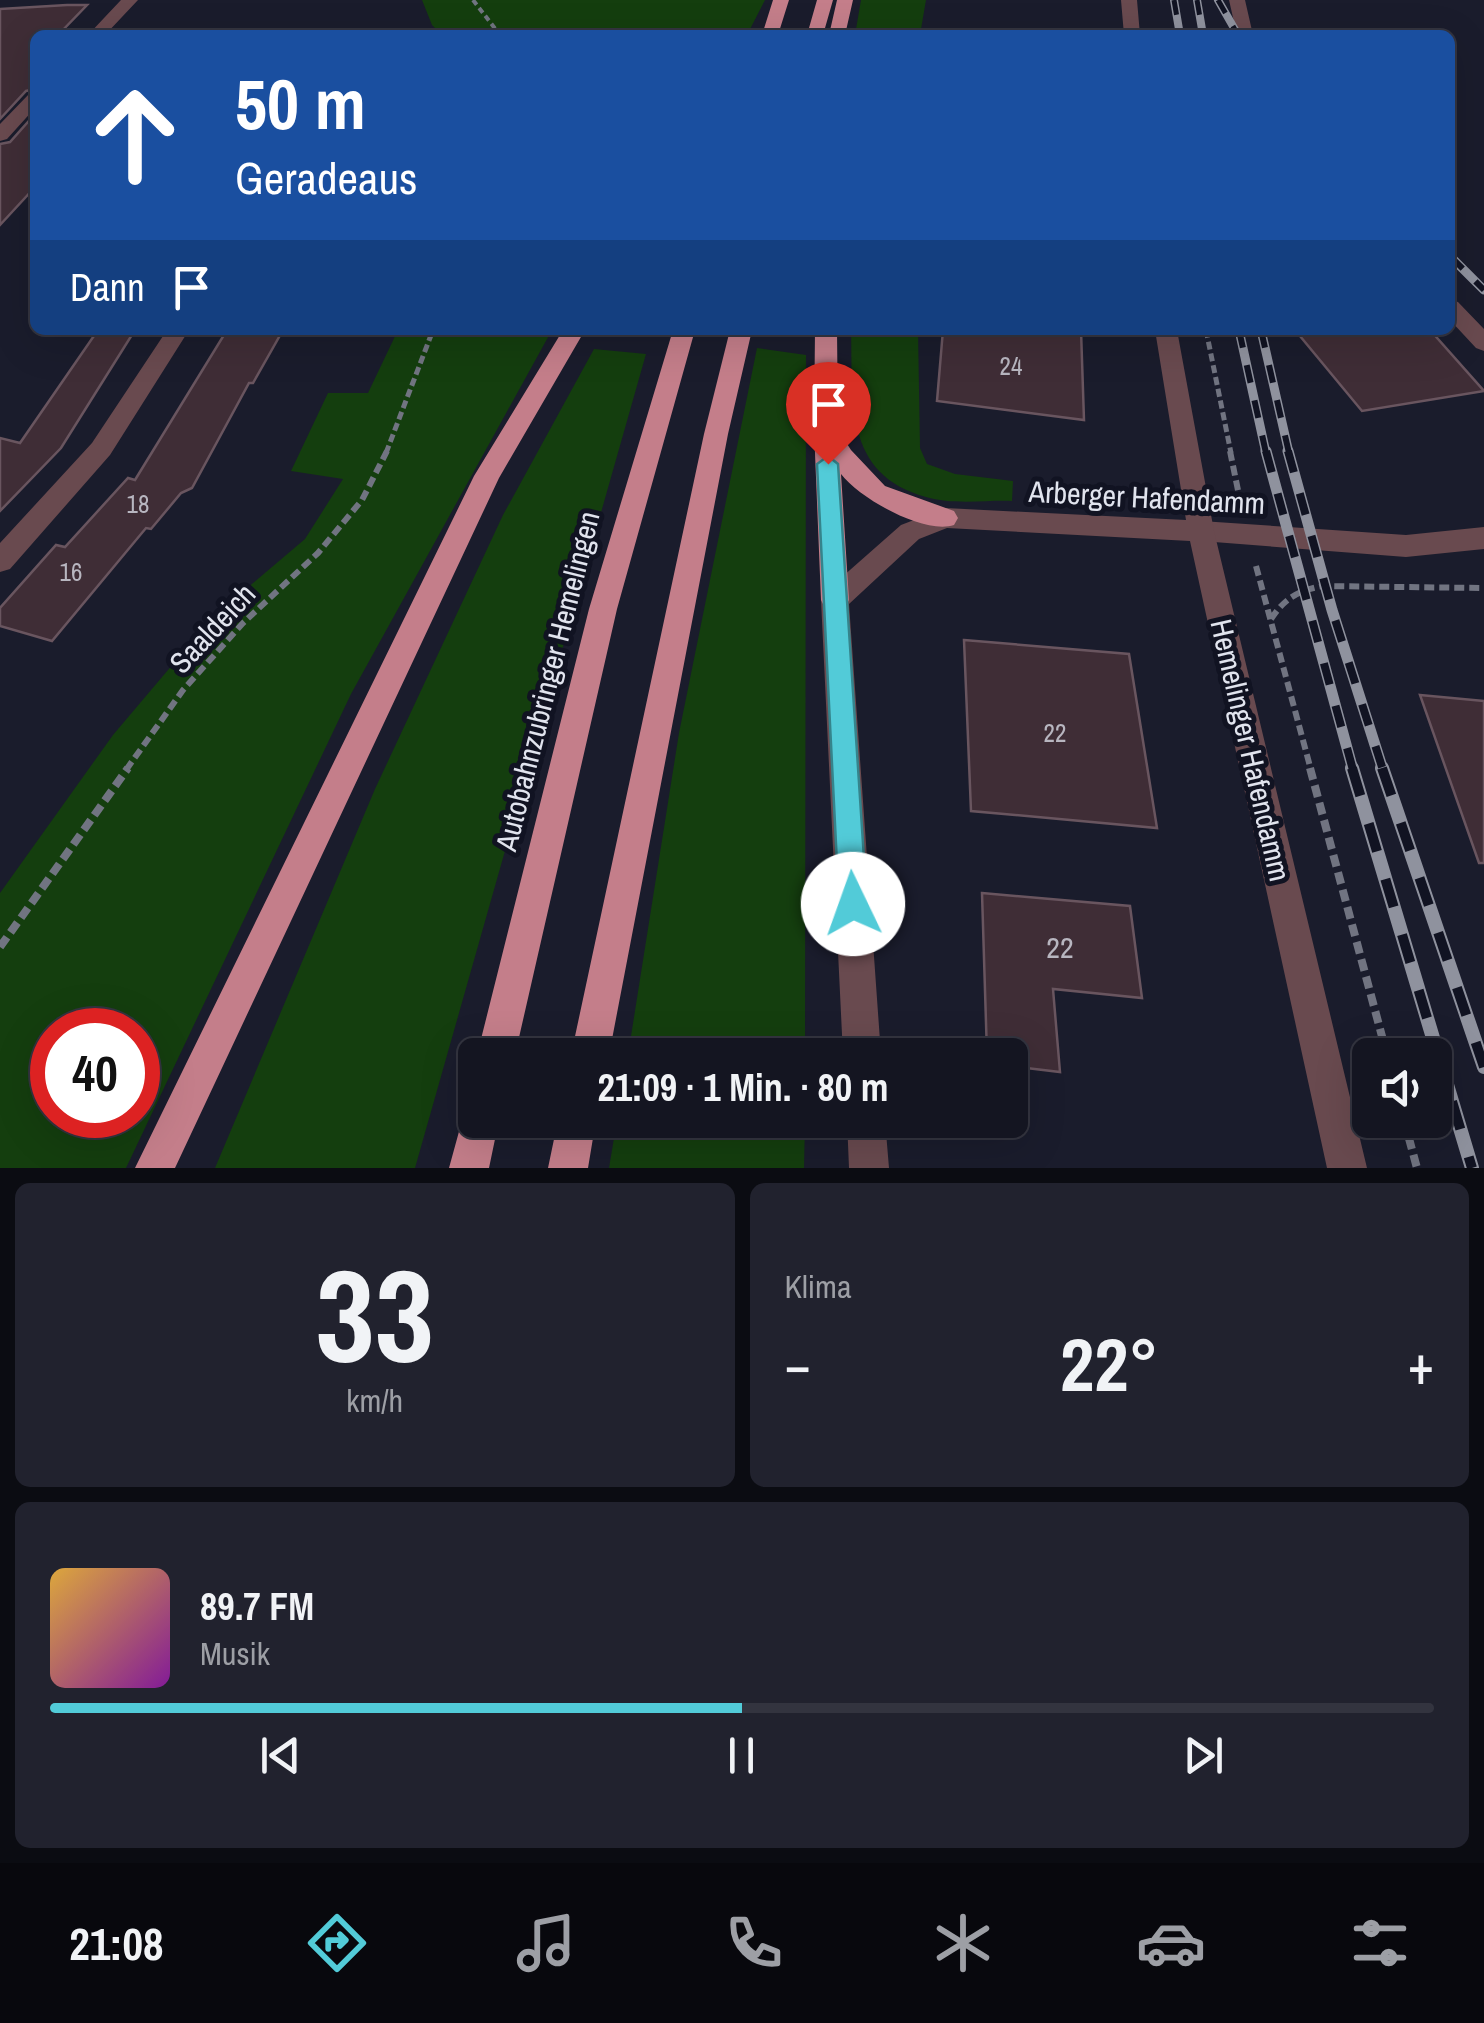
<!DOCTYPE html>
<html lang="de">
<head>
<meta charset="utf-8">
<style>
  :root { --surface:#141521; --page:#21222e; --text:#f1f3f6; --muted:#9d9fa5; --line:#33343f; --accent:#52cbd8 }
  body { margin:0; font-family:"Archivo Narrow",sans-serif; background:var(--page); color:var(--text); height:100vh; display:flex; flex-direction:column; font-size:38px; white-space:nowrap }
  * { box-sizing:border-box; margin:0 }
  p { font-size:32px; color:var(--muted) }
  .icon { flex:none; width:55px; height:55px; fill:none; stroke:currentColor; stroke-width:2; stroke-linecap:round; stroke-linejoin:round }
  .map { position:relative; height:1168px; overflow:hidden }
  .drawer { display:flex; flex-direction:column; gap:15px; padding:15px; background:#0b0c12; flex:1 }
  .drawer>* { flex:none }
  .guide { position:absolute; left:30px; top:30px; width:1425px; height:305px; border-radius:15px; box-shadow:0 10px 40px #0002,0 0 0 2px var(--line); background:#1a4fa0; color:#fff; overflow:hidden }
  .tools { position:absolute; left:1352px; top:1038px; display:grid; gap:20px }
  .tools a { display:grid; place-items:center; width:100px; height:100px; border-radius:15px; background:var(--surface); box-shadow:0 10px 40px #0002,0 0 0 2px var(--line); font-size:50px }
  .speed { position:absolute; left:30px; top:1008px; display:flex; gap:20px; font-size:50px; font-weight:700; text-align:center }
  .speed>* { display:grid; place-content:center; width:130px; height:130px; border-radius:50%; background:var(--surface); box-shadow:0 10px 40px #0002,0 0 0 2px var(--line); line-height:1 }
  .speed .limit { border:15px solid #d22; background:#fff; color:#111 }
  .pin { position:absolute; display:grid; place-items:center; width:85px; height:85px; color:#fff; margin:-102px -42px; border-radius:50% 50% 50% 0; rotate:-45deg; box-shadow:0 0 10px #0007 }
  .pin .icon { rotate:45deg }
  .me { position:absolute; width:110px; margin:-55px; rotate:357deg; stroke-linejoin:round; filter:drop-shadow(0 0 8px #0008) }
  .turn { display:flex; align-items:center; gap:35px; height:210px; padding:0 40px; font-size:45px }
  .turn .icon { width:130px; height:130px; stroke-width:2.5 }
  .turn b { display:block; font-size:70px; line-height:85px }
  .then { display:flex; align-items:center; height:95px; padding:0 40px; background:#0003; gap:20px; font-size:38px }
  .big { font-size:75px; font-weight:700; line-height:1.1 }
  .drawer .widget { flex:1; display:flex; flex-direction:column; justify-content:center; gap:15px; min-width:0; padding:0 35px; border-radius:15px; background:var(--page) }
  .drawer .dial { align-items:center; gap:0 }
  .dial b { font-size:130px; line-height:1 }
  .song { display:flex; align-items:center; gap:30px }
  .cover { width:120px; height:120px; border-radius:15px; background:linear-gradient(135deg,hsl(40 70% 55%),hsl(290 70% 35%)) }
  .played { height:10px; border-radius:5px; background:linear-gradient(90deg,var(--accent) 50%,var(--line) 50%) }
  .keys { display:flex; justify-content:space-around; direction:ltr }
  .heat { display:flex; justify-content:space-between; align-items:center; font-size:55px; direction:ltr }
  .drawer .tiles { flex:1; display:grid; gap:15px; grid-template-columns:1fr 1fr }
  .widget:last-child { grid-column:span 2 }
  .trip { position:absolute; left:458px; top:1038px; width:570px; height:100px; border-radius:15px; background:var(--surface); box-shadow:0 10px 40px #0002,0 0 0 2px var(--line); font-weight:700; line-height:100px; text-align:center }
  .dock { display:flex; height:160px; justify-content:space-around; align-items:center; background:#08080d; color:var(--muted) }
  .dock .icon { width:70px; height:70px }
  .dock .active { color:var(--accent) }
  .dock b { font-size:45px; color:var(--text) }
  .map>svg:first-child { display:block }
  .green { fill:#143e0e; fill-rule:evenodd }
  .building { fill:#3f2d36; stroke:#69555f; stroke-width:2.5 }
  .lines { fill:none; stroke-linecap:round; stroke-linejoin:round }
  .path-far3 { stroke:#717481; stroke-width:4; stroke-dasharray:6 4; stroke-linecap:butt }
  .path-far2 { stroke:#717481; stroke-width:5; stroke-dasharray:8 4; stroke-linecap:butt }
  .path-far1 { stroke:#717481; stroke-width:6; stroke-dasharray:10 5; stroke-linecap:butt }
  .path { stroke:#717481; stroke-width:8; stroke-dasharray:12 6; stroke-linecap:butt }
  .minor { fill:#694a4f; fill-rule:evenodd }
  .tertiary { fill:#694a4f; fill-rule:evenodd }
  .trunk { fill:#c47e8a; fill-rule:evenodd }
  .rail-far3-casing { stroke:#8f929e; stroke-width:8 }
  .rail-far2-casing { stroke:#8f929e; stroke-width:9 }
  .rail-far1-casing { stroke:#8f929e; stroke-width:11 }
  .rail-casing { stroke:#8f929e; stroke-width:14 }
  .rail-far3 { stroke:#111322; stroke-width:5; stroke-dasharray:15; stroke-linecap:butt }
  .rail-far2 { stroke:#111322; stroke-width:6; stroke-dasharray:18; stroke-linecap:butt }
  .rail-far1 { stroke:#111322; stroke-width:8; stroke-dasharray:22; stroke-linecap:butt }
  .rail { stroke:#111322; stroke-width:10; stroke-dasharray:29; stroke-linecap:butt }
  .route { fill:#52cbd8; stroke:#35848c; stroke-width:2.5 }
  .labels { text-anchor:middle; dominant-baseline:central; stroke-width:10; stroke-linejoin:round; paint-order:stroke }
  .number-label { font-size:25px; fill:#b8b6c0 }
  .street-label { font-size:30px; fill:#e1e4ee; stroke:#111322 }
  .near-number-label { font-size:30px; fill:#b8b6c0 }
</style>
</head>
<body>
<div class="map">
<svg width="1484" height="1168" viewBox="0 0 1484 1168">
  <rect width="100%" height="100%" fill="#1a1c2c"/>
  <path class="green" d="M422,0H765L747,35H442L432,25Z
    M861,0H926L920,35H855Z
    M398,330H552L351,694L126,1168H0V893L113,735L212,618L305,539L343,479L291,471L328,393H368ZM52,1030H138V1115H52Z
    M851,330H918L920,448L927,464L955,474L1013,481L1012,501C986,500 952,505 926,497C843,474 853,401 851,330Z
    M757,348L806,355L805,1055H628L679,733Z
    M594,349L646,354L415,1168H215L375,789L503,515Z
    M617,1120H805L804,1168H609Z"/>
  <path class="building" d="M67,5H87L58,35H35V89L26,91L0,119V9Z
    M35,114V187L0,225V144L10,142Z
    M98,330H135L61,448L0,511V438L20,443Z
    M227,330H283L253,383H249L192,488L181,493L151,529L146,528L52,641L0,626V608L56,545L65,547L128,478L135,480Z
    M943,330H1081L1084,420L937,401Z
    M1295,330H1430L1484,391L1362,411Z
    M964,640L1129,654L1157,828L971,811Z
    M1420,695L1484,701V863H1479Z
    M982,893L1130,906L1142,998L1053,989L1060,1072L1010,1066V1055H987Z"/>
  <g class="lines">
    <path class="path-far3" d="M473,0L500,35"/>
    <path class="path-far2" d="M1206,330L1231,453
      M386,453L433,330"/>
    <path class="path-far1" d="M1230,451L1241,505
      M1256,566L1311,770
      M1271,619C1285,598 1298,591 1322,586L1484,588
      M126,770L183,690L243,623L318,553L362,500L387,451"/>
    <path class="path" d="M1310,768L1387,1055
      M0,947L128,768
      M1404,1120L1417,1168"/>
    <path class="minor" d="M121,0H138L105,35H88Z
      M1229,0H1245L1253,35H1237Z
      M35,93V108L7,139L0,141V124L29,94Z
      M1450,300L1458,302L1484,329V351L1476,348L1450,320Z
      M167,330H189L110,455L10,569L0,572V543L92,443Z
      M1201,521L1406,535L1484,527V549L1406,557L1201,541L1192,538L1188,531L1192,524Z"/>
    <path class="tertiary" d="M1121,0H1137L1140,35H1124Z
      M1155,330H1177L1214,531L1367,1168H1327L1190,541L947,528L919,539L849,604L881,1055H843L821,600L825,592L901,525L945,508L1186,520Z
      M847,1120H885L889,1168H849Z"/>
    <path class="trunk" d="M773,0H789L778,35H762Z
      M817,0H833L823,35H807Z
      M837,0H853L845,35H829Z
      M563,330H585L499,478L175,1168H135L474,476Z
      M673,330H695L617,609L515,1055H477L589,609Z
      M730,330H752L728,434L609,1055H571L704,434Z
      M815,330H837L838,430L851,450L885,486L954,511L958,518L954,525C924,535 859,498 841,474L849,600L845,608L835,612L825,608L821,600L814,429Z
      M475,1103V1120H499L489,1168H449L466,1106Z
      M558,1120H596L588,1168H548Z"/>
    <g class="rail-far3-casing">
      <path id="rail-far3" d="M1174,0L1180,35
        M1197,0L1203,35
        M1218,0L1238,35"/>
    </g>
    <g class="rail-far2-casing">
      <path id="rail-far2" d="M1450,256L1484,290
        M1239,330L1266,453
        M1261,330L1289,453"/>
    </g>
    <g class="rail-far1-casing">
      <path id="rail-far1" d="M1266,451L1353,770
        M1288,451L1332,610L1383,770"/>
    </g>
    <g class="rail-casing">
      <path id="rail" d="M1352,768L1472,1168
        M1382,768L1484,1067"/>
    </g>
    <use href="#rail-far3" class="rail-far3"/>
    <use href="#rail-far2" class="rail-far2"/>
    <use href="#rail-far1" class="rail-far1"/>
    <use href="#rail" class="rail"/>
  </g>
  <path class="route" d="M828,456L838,464L867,904L863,913L853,918L843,913L839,904L817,464Z"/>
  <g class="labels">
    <g class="number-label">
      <text x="1011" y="366">24</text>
      <text x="138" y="504">18</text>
      <text x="71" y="572">16</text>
      <text x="1055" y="733">22</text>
    </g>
    <g class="street-label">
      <text transform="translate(1147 497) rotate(3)">Arberger Hafendamm</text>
      <text transform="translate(212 628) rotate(-47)">Saaldeich</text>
      <text transform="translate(547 681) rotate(-76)">Autobahnzubringer Hemelingen</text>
      <text transform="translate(1251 750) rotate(77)">Hemelinger Hafendamm</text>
    </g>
    <g class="near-number-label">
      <text x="1060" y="947">22</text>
    </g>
  </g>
</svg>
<div class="tools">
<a><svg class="icon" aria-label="sound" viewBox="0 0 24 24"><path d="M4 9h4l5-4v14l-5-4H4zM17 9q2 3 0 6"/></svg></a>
</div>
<div class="speed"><div class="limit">40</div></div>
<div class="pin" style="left:828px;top:464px;background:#d93025"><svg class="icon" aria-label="arrive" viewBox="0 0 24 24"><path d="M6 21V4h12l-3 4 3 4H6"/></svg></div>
<svg class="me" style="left:853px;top:904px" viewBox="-20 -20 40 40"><circle r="19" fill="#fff"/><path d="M0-13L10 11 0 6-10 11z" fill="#52cbd8"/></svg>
<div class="trip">21:09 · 1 Min. · 80 m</div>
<div class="guide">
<div class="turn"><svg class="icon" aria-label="ahead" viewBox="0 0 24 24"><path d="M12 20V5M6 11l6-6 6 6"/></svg><div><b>50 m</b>Geradeaus</div></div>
<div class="then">Dann<svg class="icon" aria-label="arrive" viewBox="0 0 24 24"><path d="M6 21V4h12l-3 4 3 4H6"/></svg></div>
</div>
</div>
<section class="drawer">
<div class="tiles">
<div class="widget dial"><b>33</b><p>km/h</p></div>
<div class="widget"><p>Klima</p>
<div class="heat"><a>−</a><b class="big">22°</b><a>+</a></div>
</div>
<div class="widget">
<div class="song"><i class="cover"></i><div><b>89.7 FM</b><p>Musik</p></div></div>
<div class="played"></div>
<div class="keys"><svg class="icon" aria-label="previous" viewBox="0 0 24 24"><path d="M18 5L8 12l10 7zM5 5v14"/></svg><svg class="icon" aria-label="pause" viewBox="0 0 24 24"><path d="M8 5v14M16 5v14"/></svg><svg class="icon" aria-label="next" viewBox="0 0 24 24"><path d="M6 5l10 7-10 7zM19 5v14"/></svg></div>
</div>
</div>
</section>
<nav class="dock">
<b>21:08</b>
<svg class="icon active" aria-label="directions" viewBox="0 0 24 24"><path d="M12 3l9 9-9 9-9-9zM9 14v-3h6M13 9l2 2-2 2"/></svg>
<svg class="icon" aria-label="music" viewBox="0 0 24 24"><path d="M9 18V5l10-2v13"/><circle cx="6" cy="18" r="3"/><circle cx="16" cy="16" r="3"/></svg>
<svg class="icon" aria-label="phone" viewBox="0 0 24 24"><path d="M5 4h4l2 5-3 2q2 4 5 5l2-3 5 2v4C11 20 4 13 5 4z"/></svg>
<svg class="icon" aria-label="climate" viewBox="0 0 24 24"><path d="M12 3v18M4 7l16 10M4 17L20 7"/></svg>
<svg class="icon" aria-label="car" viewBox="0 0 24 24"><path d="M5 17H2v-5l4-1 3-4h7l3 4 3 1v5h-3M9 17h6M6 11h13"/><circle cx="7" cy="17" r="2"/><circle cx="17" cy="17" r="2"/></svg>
<svg class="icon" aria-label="filters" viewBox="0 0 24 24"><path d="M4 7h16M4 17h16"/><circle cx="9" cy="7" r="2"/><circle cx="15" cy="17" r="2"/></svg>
</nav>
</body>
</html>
